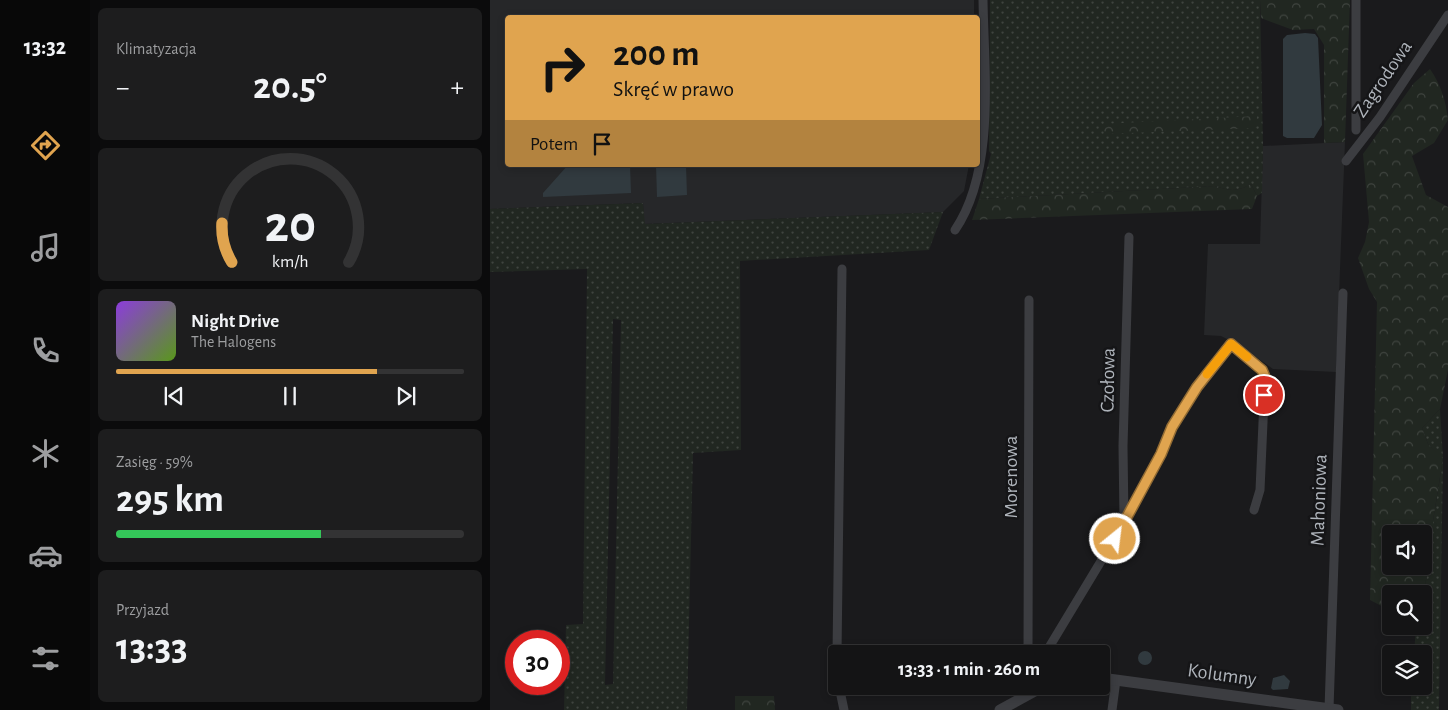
<!DOCTYPE html>
<html lang="pl">
<head>
<meta charset="utf-8">
<style>
  :root { --surface:#141415; --page:#1d1d1e; --text:#f1f3f6; --muted:#9d9ea0; --line:#333334; --accent:#e0a44f }
  body { margin:0; font-family:"Alegreya Sans",sans-serif; background:var(--page); color:var(--text); height:100vh; display:flex; flex-direction:column; font-size:19px; white-space:nowrap }
  * { box-sizing:border-box; margin:0 }
  p { font-size:16px; color:var(--muted) }
  .icon { flex:none; width:28px; height:28px; fill:none; stroke:currentColor; stroke-width:2; stroke-linecap:round; stroke-linejoin:round }
  .map { position:relative; flex:1; overflow:hidden }
  .sheet { display:flex; flex-direction:column; gap:8px; padding:8px; background:#0b0b0c; width:400px }
  .sheet>* { flex:none }
  .hud { position:absolute; left:15px; top:15px; width:475px; height:152px; border-radius:5px; box-shadow:0 2px 8px #0003,0 0 0 1px var(--line); background:#e0a44f; color:#111; overflow:hidden }
  .tools { position:absolute; left:892px; top:525px; display:grid; gap:10px }
  .tools a { display:grid; place-items:center; width:50px; height:50px; border-radius:5px; background:var(--surface); box-shadow:0 2px 8px #0003,0 0 0 1px var(--line); font-size:25px }
  .speed { position:absolute; left:15px; top:630px; display:flex; gap:10px; font-size:25px; font-weight:700; text-align:center }
  .speed>* { display:grid; place-content:center; width:65px; height:65px; border-radius:50%; background:var(--surface); box-shadow:0 2px 8px #0003,0 0 0 1px var(--line); line-height:1 }
  .speed .limit { border:8px solid #d22; background:#fff; color:#111 }
  .pin { position:absolute; display:grid; place-items:center; width:42px; height:42px; color:#fff; margin:-21px; border:2px solid #fff; border-radius:50%; box-shadow:0 1px 5px #0007 }
  .me { position:absolute; width:55px; margin:-28px; rotate:29deg; stroke-linejoin:round; filter:drop-shadow(0 0 4px #0008) }
  .turn { display:flex; align-items:center; gap:18px; height:105px; padding:0 25px; font-size:22px }
  .turn .icon { width:65px; height:65px; stroke-width:2.5 }
  .turn b { display:block; font-size:35px; line-height:42px }
  .then { display:flex; align-items:center; height:48px; padding:0 25px; background:#0003; gap:10px; font-size:19px }
  .big { font-size:38px; font-weight:700; line-height:1.1 }
  .sheet .widget { flex:1; display:flex; flex-direction:column; justify-content:center; gap:8px; min-width:0; padding:0 18px; border-radius:8px; background:var(--page) }
  .sheet .dial { align-items:center; gap:0 }
  .dial svg { height:130px; overflow:visible; fill:none; stroke:var(--line); stroke-width:7; stroke-linecap:round; text-anchor:middle }
  .dial text { fill:var(--text); stroke:none }
  .song { display:flex; align-items:center; gap:15px }
  .cover { width:60px; height:60px; border-radius:8px; background:linear-gradient(135deg,hsl(270 70% 55%),hsl(90 70% 35%)) }
  .played { height:5px; border-radius:2px; background:linear-gradient(90deg,var(--accent) 75%,var(--line) 75%) }
  .keys { display:flex; justify-content:space-around; direction:ltr }
  .heat { display:flex; justify-content:space-between; align-items:center; font-size:28px; direction:ltr }
  .charge { height:8px; border-radius:4px; background:linear-gradient(90deg,#34c759 59%,var(--line) 0) }
  .trip { position:absolute; left:338px; top:645px; width:282px; height:50px; border-radius:5px; background:var(--surface); box-shadow:0 2px 8px #0003,0 0 0 1px var(--line); font-weight:700; line-height:50px; text-align:center }
  main { display:flex; flex:1; min-height:0 }
  .dock { display:flex; flex-direction:column; width:90px; justify-content:space-around; align-items:center; background:#080808; color:var(--muted) }
  .dock .icon { width:35px; height:35px }
  .dock .on { color:var(--accent) }
  .dock b { font-size:22px; color:var(--text) }
  .map>svg:first-child { display:block }
  .built { fill:#262729 }
  .grass { fill:url(#grass-dots); fill-rule:evenodd }
  .forest { fill:url(#forest-crowns); fill-rule:evenodd }
  .water { fill:#313a3f }
  .lines { fill:none; stroke-linecap:round; stroke-linejoin:round }
  .minor { stroke:#3c3d41; stroke-width:9 }
  .tertiary { stroke:#3c3d41; stroke-width:11 }
  .route-casing { stroke:#926b33; stroke-width:12 }
  .route { stroke:#e0a44f; stroke-width:9 }
  .slow { stroke:#f59e0b; stroke-width:9 }
  .labels { text-anchor:middle; dominant-baseline:central; stroke-width:5; stroke-linejoin:round; paint-order:stroke }
  .street-label { font-size:20px; fill:#aeb3ba; stroke:#151517 }
</style>
</head>
<body>
<main>
<nav class="dock">
<b>13:32</b>
<svg class="icon on" aria-label="directions" viewBox="0 0 24 24"><path d="M12 3l9 9-9 9-9-9zM9 14v-3h6M13 9l2 2-2 2"/></svg>
<svg class="icon" aria-label="music" viewBox="0 0 24 24"><path d="M9 18V5l10-2v13"/><circle cx="6" cy="18" r="3"/><circle cx="16" cy="16" r="3"/></svg>
<svg class="icon" aria-label="phone" viewBox="0 0 24 24"><path d="M5 4h4l2 5-3 2q2 4 5 5l2-3 5 2v4C11 20 4 13 5 4z"/></svg>
<svg class="icon" aria-label="climate" viewBox="0 0 24 24"><path d="M12 3v18M4 7l16 10M4 17L20 7"/></svg>
<svg class="icon" aria-label="car" viewBox="0 0 24 24"><path d="M5 17H2v-5l4-1 3-4h7l3 4 3 1v5h-3M9 17h6M6 11h13"/><circle cx="7" cy="17" r="2"/><circle cx="17" cy="17" r="2"/></svg>
<svg class="icon" aria-label="filters" viewBox="0 0 24 24"><path d="M4 7h16M4 17h16"/><circle cx="9" cy="7" r="2"/><circle cx="15" cy="17" r="2"/></svg>
</nav>
<section class="sheet">
<div class="widget"><p>Klimatyzacja</p>
<div class="heat"><a>−</a><b class="big">20.5°</b><a>+</a></div>
</div>
<div class="widget dial"><svg viewBox="0 0 100 80">
<path d="M14 69A42 42 0 1 1 86 69"/>
<path d="M14 69A42 42 0 0 1 8 45" stroke="#e0a44f"/>
<text x="50" y="56" font-size="32" font-weight="700">20</text>
<text x="50" y="72" font-size="11">km/h</text>
</svg></div>
<div class="widget">
<div class="song"><i class="cover"></i><div><b>Night Drive</b><p>The Halogens</p></div></div>
<div class="played"></div>
<div class="keys"><svg class="icon" aria-label="previous" viewBox="0 0 24 24"><path d="M18 5L8 12l10 7zM5 5v14"/></svg><svg class="icon" aria-label="pause" viewBox="0 0 24 24"><path d="M8 5v14M16 5v14"/></svg><svg class="icon" aria-label="next" viewBox="0 0 24 24"><path d="M6 5l10 7-10 7zM19 5v14"/></svg></div>
</div>
<div class="widget"><p>Zasięg · 59%</p><b class="big">295 km</b><div class="charge"></div></div>
<div class="widget"><p>Przyjazd</p><b class="big">13:33</b></div>
</section>
<div class="map">
<svg width="958" height="710" viewBox="0 0 958 710">
  <defs>
    <pattern id="grass-dots" width="8" height="8" patternUnits="userSpaceOnUse" patternTransform="scale(1.25)"><rect width="8" height="8" fill="#212721"/><path d="M2 2h.1M6 6h.1" fill="none" stroke="#3f443f" stroke-width="1.8" stroke-linecap="round"/></pattern>
    <pattern id="forest-crowns" width="20" height="18" patternUnits="userSpaceOnUse" patternTransform="scale(1.25)"><rect width="20" height="18" fill="#212721"/><path d="M2 6a3 3 0 1 1 6 0M12 15a3 3 0 1 1 6 0" fill="none" stroke="#3f443f"/></pattern>
  </defs>
  <rect width="100%" height="100%" fill="#1a1a1c"/>
  <path class="built" d="M0,0H484V18H18V165H479L474,191L453,212L357,216L154,224L153,203L0,209Z
    M855,142L846,372L783,369L747,344L731,336L714,335L718,244H770L773,146Z"/>
  <path class="grass" d="M500,0H770L773,146L772,193L767,196L761,184C747,192 739,191 725,186L489,199L501,154L499,151Z
    M153,203L155,224L453,212L439,250L250,261L251,450L203,453L197,710H74L76,625L93,624L97,269L0,272V209ZM123,319L131,320L123,684L115,685Z
    M950,409L953,458L949,710H921V686H934V654H924L926,626H934L933,594L943,546V521L953,459L938,444L932,428Z"/>
  <path class="forest" d="M770,0H860L855,142L834,143V45L824,29L803,30L771,18Z
    M940,69C951,85 956,101 958,120L944,143L922,156L936,195L958,207V370L950,409L932,428L938,444L953,458L943,521V546L933,594H901V611L880,600L887,302L879,289L868,258L875,242L879,222L873,154L924,83ZM901,534H934V566H901Z
    M767,116L766,128L614,134L613,124Z
    M761,184L767,196L762,209L482,220L489,199L725,186C739,191 747,192 761,184Z
    M245,696H284L285,710H245Z"/>
  <path class="water" d="M815,33L825,34L828,38L832,125L824,138H797L793,136V39L797,35Z
    M78,165H140L141,193L53,197V193Z
    M166,165H196L197,195L167,197Z
    M648 658a7 7 0 1 1 14 0a7 7 0 1 1-14 0Z
    M794,675L800,681L798,689L783,690L781,688L783,678Z"/>
  <g class="lines">
    <path class="minor" d="M866,130V0
      M856,161L890,117L958,15
      M465,230C506,170 494,70 493,0
      M634,520L633,446L639,237
      M347,654L352,269
      M538,654L539,300
      M555,654L634,523L671,454L682,427L707,387L741,344L772,370L775,377L770,490L764,510
      M349,686L354,710
      M839,709L853,293
      M622,710L626,680"/>
    <path class="tertiary" d="M611,678L848,710
      M510,710L554,686"/>
  </g>
  <g class="lines">
    <g class="route-casing">
      <path id="route" d="M625,539L671,454L682,427L707,387L741,344L772,370L775,377L774,395"/>
    </g>
    <use href="#route" class="route"/>
    <path class="slow" d="M717,374L741,344L757,357"/>
  </g>
  <g class="labels">
    <g class="street-label">
      <text transform="translate(893 79) rotate(-56)">Zagrodowa</text>
      <text transform="translate(618 380) rotate(-89)">Czołowa</text>
      <text transform="translate(521 477) rotate(-90)">Morenowa</text>
      <text transform="translate(829 500) rotate(-88)">Mahoniowa</text>
      <text transform="translate(732 675) rotate(8)">Kolumny</text>
    </g>
  </g>
</svg>
<div class="tools">
<a><svg class="icon" aria-label="sound" viewBox="0 0 24 24"><path d="M4 9h4l5-4v14l-5-4H4zM17 9q2 3 0 6"/></svg></a>
<a><svg class="icon" aria-label="search" viewBox="0 0 24 24"><circle cx="10" cy="10" r="6"/><path d="M15 15l6 6"/></svg></a>
<a><svg class="icon" aria-label="layers" viewBox="0 0 24 24"><path d="M12 4l9 5-9 5-9-5zM3 14l9 5 9-5"/></svg></a>
</div>
<div class="speed"><div class="limit">30</div></div>
<div class="pin" style="left:774px;top:395px;background:#d93025"><svg class="icon" aria-label="arrive" viewBox="0 0 24 24"><path d="M6 21V4h12l-3 4 3 4H6"/></svg></div>
<svg class="me" style="left:625px;top:539px" viewBox="-20 -20 40 40"><circle r="17" fill="#e0a44f" stroke="#fff" stroke-width="3"/><path d="M0-11L8 9 0 5-8 9z" fill="#fff"/></svg>
<div class="trip">13:33 · 1 min · 260 m</div>
<div class="hud">
<div class="turn"><svg class="icon" aria-label="right" viewBox="0 0 24 24"><path d="M7 20v-9h11M14 6l5 5-5 5"/></svg><div><b>200 m</b>Skręć w prawo</div></div>
<div class="then">Potem<svg class="icon" aria-label="arrive" viewBox="0 0 24 24"><path d="M6 21V4h12l-3 4 3 4H6"/></svg></div>
</div>
</div>
</main>
</body>
</html>
